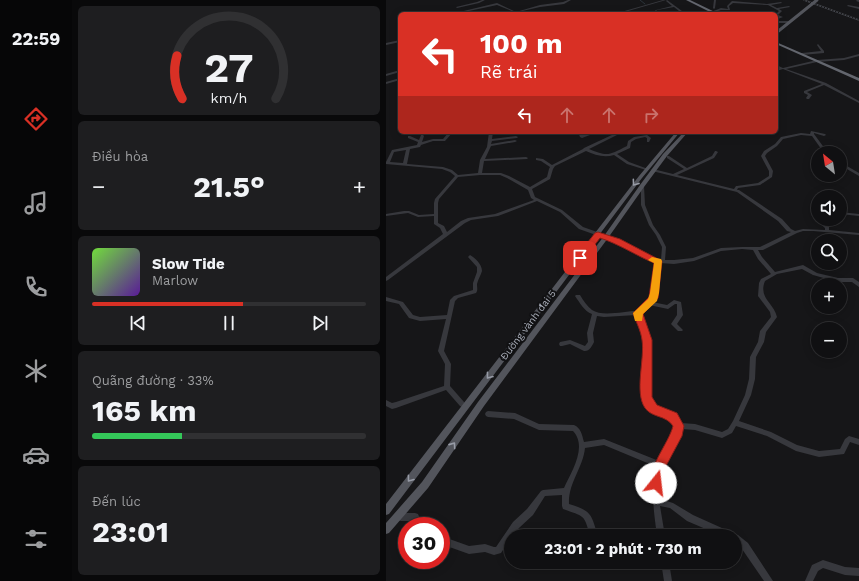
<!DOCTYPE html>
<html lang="vi">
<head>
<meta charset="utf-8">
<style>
  :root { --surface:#101012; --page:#1e1e20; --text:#f1f3f6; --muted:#9c9d9f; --line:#303032; --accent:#d93025 }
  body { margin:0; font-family:"Work Sans",sans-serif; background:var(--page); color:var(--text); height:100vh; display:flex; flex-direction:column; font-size:15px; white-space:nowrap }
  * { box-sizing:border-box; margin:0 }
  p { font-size:13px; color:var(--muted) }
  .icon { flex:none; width:22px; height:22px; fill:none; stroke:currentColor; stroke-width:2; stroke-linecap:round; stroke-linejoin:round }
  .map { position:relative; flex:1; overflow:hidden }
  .details { display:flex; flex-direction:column; gap:6px; padding:6px; background:#09090a; width:314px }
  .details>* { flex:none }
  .hud { position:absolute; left:12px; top:12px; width:380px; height:122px; border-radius:6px; box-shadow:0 2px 10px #0003,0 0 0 1px var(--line); background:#d93025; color:#fff; overflow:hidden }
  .needle { width:26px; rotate:330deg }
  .buttons { position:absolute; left:425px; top:146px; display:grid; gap:8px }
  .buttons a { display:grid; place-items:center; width:36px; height:36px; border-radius:50%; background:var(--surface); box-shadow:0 2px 10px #0003,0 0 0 1px var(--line); font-size:20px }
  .speed { position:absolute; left:12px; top:517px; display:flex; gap:8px; font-size:20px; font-weight:700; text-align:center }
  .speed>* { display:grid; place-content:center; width:52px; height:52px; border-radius:50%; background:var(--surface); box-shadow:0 2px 10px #0003,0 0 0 1px var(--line); line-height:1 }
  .speed .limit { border:6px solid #d22; background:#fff; color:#111 }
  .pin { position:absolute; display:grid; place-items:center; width:34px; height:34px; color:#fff; margin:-17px; border-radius:8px; box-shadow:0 2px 6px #0006 }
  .me { position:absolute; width:44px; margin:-22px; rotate:16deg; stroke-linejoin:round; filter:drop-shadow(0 0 3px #0008) }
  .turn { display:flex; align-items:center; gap:14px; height:84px; padding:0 16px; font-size:18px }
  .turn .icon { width:52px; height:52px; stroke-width:2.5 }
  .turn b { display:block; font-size:28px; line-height:34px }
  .lanes { display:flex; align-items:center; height:38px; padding:0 16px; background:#0003; justify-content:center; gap:20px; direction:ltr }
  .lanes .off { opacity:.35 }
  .big { font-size:30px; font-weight:700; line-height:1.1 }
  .details .card { flex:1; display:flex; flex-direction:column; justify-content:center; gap:6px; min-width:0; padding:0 14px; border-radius:6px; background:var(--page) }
  .details .dial { align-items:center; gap:0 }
  .dial svg { height:104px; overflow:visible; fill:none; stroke:var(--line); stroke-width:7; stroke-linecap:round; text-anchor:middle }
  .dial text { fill:var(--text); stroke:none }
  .song { display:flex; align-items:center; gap:12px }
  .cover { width:48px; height:48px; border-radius:6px; background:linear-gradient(135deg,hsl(100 70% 55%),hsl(270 70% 35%)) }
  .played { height:4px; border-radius:2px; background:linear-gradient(90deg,var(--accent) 55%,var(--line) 55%) }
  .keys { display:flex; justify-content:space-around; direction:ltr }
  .heat { display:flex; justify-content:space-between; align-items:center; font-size:22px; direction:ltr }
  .charge { height:6px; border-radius:3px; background:linear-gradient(90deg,#34c759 33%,var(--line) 0) }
  .trip { position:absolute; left:118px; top:529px; width:238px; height:40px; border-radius:20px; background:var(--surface); box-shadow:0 2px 10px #0003,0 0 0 1px var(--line); font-weight:700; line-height:40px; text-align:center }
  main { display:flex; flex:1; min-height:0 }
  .tab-bar { display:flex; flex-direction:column; width:72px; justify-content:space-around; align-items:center; background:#060607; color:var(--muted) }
  .tab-bar .icon { width:28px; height:28px }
  .tab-bar .current { color:var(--accent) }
  .tab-bar b { font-size:18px; color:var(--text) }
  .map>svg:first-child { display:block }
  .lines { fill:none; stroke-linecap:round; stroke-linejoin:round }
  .stream { stroke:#2c353c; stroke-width:1 }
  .minor { fill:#37383d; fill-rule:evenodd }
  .major { fill:#53555c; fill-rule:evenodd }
  .highway { fill:#63666e; fill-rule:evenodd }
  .rail-casing { stroke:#4a4c52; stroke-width:1.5 }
  .rail { stroke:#111113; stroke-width:1; stroke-dasharray:1.5; stroke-linecap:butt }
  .major-bridge { stroke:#53555c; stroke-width:3 }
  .oneway { stroke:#979ba6 }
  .route { fill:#d93025; stroke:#8d1f18 }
  .slow { fill:#f59e0b }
  .labels { text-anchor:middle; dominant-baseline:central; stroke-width:4; stroke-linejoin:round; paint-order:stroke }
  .street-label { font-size:10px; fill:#a8adb8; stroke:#111113 }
</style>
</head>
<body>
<main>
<nav class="tab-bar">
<b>22:59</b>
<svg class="icon current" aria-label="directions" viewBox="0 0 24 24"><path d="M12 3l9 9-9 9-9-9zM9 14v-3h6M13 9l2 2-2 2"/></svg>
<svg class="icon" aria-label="music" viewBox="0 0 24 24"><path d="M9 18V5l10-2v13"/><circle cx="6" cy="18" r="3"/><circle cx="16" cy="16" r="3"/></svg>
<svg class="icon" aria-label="phone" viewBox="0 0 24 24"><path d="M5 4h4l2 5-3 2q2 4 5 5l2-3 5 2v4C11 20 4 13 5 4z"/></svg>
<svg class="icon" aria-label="climate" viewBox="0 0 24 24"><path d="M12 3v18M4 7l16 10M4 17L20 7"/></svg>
<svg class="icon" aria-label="car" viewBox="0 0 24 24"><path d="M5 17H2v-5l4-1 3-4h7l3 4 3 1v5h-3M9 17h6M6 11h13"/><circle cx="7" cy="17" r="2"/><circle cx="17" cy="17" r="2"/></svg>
<svg class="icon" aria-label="filters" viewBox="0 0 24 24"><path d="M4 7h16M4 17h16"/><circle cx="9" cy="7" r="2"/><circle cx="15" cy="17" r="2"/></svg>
</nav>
<section class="details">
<div class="card dial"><svg viewBox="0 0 100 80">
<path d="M14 69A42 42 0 1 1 86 69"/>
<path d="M14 69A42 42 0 0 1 10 36" stroke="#d93025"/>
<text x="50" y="56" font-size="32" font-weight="700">27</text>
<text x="50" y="72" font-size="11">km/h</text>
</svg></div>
<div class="card"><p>Điều hòa</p>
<div class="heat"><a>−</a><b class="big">21.5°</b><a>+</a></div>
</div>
<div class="card">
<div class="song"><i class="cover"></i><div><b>Slow Tide</b><p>Marlow</p></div></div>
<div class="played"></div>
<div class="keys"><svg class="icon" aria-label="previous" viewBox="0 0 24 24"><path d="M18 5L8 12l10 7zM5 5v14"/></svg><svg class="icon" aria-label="pause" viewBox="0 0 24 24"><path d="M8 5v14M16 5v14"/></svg><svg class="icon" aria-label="next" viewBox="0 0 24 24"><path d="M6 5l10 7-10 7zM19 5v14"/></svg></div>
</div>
<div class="card"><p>Quãng đường · 33%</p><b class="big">165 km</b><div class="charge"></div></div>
<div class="card"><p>Đến lúc</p><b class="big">23:01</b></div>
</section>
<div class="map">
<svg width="473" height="581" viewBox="0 0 473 581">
  <rect width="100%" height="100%" fill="#161618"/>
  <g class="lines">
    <path class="stream" d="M254,0L259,4"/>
    <path class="minor" d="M96,0H99L93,3L71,8L70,7L91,2Z
      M182,0H185L178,4L154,7L132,12L135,14L130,13L123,14L128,12L111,5L69,14H65L111,3L130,12L154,5L177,2Z
      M277,0H280L232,14H228Z
      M281,0L300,14H297L294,12L270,14L293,11L288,7L266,11L286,6L280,1Z
      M328,0H330L329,8L328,9L327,8Z
      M471,0H473V2L470,1Z
      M346,1L381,4L395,2L396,3L385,5L391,8L403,6L404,7L393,9L396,11L392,15L397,17L392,19L391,17H393L390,16V14L393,11L382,5L347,3L343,6L344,10H335L326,13L325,12L335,8L342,9L341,6Z
      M462,5L473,7V9L461,6Z
      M390,21H404L405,22L404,23H390Z
      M14,40V42L0,45V43Z
      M432,44L438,51V53L416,55L415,54L416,53L435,51L431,45Z
      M473,54V56L458,60L431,62L400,69L440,83L473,101V103L438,85L421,92L426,95L423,99H421L420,98L422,95L418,93V91L436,84L397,69L390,71V69L394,68L390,67V65L397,68L431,60L458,58Z
      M14,70V72L0,76V74Z
      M14,78V80L0,84V82Z
      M425,131L439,134L440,135L438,136L428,133V134L442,153H438L426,136L415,135L397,139L391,146L381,153L379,156L387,171L386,177L374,185L352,188L351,190H353L396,219L405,229L409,231L417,229L439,230V228L430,220L428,215L430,212H432V219H434L443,227V230L473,233V235L427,231H417L411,233L377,250H372L376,257L389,272L417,265L431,273L452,278H467L473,282V287L466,282H452L427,275L416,269L391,274L379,281C372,298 388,303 391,317L380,332L378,342L370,357L369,379L365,395L353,421L385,432L411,445L433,451L454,449L459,439L463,436L473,439V445L464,442L458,454L433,457L410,451L381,436L350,426L346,433L336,438L309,430L296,429C293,441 285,450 280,461C275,473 273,486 274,499L287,503L307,515L347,533V535L349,534L352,535L362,543L387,581H378L356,549L349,543V536H336L301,521L284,508L274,506L279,536H271C268,512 264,490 271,467L218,445L199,448C197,468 182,483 183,504C206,511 205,514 212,536H204C198,513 198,517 177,509L176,506V495L159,496L147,515L133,528L127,536H125V538L115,553L108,555L99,552L83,554L55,544V536L83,546L99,544L108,547H110L127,522L141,509L155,491L157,490L178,488C185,472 202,447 187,431L153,430L128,419L102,417L100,416L99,414L100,412L102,411L129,413L153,424L188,425C195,428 196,435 198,442L218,439L273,461L287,436L290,426C283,415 273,416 264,408C260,405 259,401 257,397L258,340L249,316L250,315L218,317L211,316L207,333L208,342C206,346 203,352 198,351L184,344L176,346H174L173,344L174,342L184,340L199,346L202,342L201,333L206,314C198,311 194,303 189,296L190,295H194C197,300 201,306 206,310C216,317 239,311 251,311L252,309L265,297L270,262L262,260L229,242L218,238V237L220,236L233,240L266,258L275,260L276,247L270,235L263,225L255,205V185H256L258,186L259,205L267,225L274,235L280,247L279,260H288L307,258L335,248L356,247H374L405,232L401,231L392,221L351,192L266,171L265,170L267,169L287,174L298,169L281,158V156H283L301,168L326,156L329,151H330L332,152L328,158L291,175L348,189L350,186H351L372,183L383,176V171L375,156L378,151L389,144L395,137L415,133L424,134ZM356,249L367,250L372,259L385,274L375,279L373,283L372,296L384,312L385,317L374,331L372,342L364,357L363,379L359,395L347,421L342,429L336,432L309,424L295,423C292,419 290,416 286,414C277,408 268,407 263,397L264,340L255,316L256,311L263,305L282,309L289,304H291V315L285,324L292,331H296L297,330L291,324L297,315L295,302L288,300L281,305L266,302L270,298L274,263L288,264L308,261L335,251Z
      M63,132H67L59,141H47L35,145L34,147L24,149L21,164L57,167L66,170L72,175L92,173L94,160L101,147L103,132H107L106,139L130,136L132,137L131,138L106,141L105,144L129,140L131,141L129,142L105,146L99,159L140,157L142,158L141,159L98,161L96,173H115L123,176L144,187L161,177L163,169L164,167L155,161L150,160V158L157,159L166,165L197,149L198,148L228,134L216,133L214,132H237L203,149C222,157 223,155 241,146L242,141L248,137L261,135L265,138L263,142H261V138L259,137L250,139L245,142L244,148L231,154L243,162L262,169L260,170L241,164L228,155C218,158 209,155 200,151L169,166L167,169L164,179L146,189L149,197L176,210L197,227L214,233V235H210L193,229L174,212L151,201L112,216L85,220L79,223L2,280L0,281V277L57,234L54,228L48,224V216L32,217L22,213L0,216V214L18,211H23L33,215L48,214V203L49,199L69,176L64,172L56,169L0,164V162L6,150L31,145L32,142L22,138V136H24L33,140L35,135H37L38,136L36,142L47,139H57ZM20,150L17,163L4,162L8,152ZM94,175H114L121,178L142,190L145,198L148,200L109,214L82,218L75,221L61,232L58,226L52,223V203L53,199L72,177Z
      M192,132H196L197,135L207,132H212L196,138L194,137Z
      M454,162L473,173V176L454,165Z
      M454,212L473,214V216L454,214Z
      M84,255C89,258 96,264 96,271C95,275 92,279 91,284C91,288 92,290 90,293L72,298L69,301L58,351L65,364L64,386L78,402L79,404L78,406L76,407L74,406L60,390L10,408L6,409L0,406V400L6,403L10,402L58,386L59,364L52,351L60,319L34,321L23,318L13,304L0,301V297L17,302L27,315L34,317L61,315L64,300L68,296L87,290V283L91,272V267L82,257Z
      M15,513H29L32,514L37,526H29L27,521H15L12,520L11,517L12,514Z
      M437,560L459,567L473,568V576L459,575L437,568L432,571L427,581H419L426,565Z
      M275,562H283L286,581H278Z"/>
    <path class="major" d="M290,132H294L256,178L3,514L0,515V504L253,176Z
      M298,132H302L281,156L258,187L222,238L98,406L42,488L3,533L0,534V523L36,482L92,402L218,236L254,185L277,154Z"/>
    <path class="highway" d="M300,0H304L333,14H328Z
      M390,42L473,78V81L390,44Z"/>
    <g class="rail-casing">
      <path id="rail" d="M418,0L473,20"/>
    </g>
    <use href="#rail" class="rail"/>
    <path class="major-bridge" d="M390,33L431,0"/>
  </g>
  <defs><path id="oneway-chevron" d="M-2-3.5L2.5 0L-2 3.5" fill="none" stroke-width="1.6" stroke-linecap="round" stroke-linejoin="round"/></defs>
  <g class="oneway">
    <use href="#oneway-chevron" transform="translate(249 183) rotate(126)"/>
    <use href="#oneway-chevron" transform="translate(103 376) rotate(128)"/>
    <use href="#oneway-chevron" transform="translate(67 445) rotate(-55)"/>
    <use href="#oneway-chevron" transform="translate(24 479) rotate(127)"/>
  </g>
  <path class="route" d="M212,232L234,239L276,261L272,298L257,314L266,340V397L271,405L291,413L298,426L296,436L280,466L274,487L270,489L265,487C259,471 283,443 287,426C280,415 266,418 259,408C248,392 259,359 256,340C255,331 250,322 247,313L263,297L268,263C249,255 233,244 214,238L197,260H191L189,258L191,256L209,233Z"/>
  <path class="slow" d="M266,257L275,259L276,261L273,293L271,301L257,314L256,321H249L247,313L262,299L264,293L268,263L262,260Z"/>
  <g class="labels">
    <g class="street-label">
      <text transform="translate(142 325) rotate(-53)">Đường vành đai 5</text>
    </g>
  </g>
</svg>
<div class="buttons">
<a><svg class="needle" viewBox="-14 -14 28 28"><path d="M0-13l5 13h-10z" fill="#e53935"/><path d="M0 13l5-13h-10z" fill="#9c9d9f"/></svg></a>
<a><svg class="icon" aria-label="sound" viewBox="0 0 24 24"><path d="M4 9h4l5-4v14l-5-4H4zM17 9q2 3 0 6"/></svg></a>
<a><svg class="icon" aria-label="search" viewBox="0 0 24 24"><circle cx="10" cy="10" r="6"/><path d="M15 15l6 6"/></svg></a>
<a>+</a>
<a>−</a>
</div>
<div class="speed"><div class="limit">30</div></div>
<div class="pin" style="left:194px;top:258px;background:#d93025"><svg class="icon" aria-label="arrive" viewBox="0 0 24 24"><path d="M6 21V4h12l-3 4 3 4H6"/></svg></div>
<svg class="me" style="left:270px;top:483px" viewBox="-20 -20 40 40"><circle r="19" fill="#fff"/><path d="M0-13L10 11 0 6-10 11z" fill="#d93025"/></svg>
<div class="trip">23:01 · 2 phút · 730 m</div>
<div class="hud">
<div class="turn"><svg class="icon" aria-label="left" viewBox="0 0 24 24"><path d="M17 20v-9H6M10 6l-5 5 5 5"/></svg><div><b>100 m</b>Rẽ trái</div></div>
<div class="lanes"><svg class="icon" aria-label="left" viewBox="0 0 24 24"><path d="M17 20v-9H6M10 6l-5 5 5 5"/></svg><svg class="icon off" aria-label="ahead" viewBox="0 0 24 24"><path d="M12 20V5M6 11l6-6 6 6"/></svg><svg class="icon off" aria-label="ahead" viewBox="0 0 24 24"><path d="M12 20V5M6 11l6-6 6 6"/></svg><svg class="icon off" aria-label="right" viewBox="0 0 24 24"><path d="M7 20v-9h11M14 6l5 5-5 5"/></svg></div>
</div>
</div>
</main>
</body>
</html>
